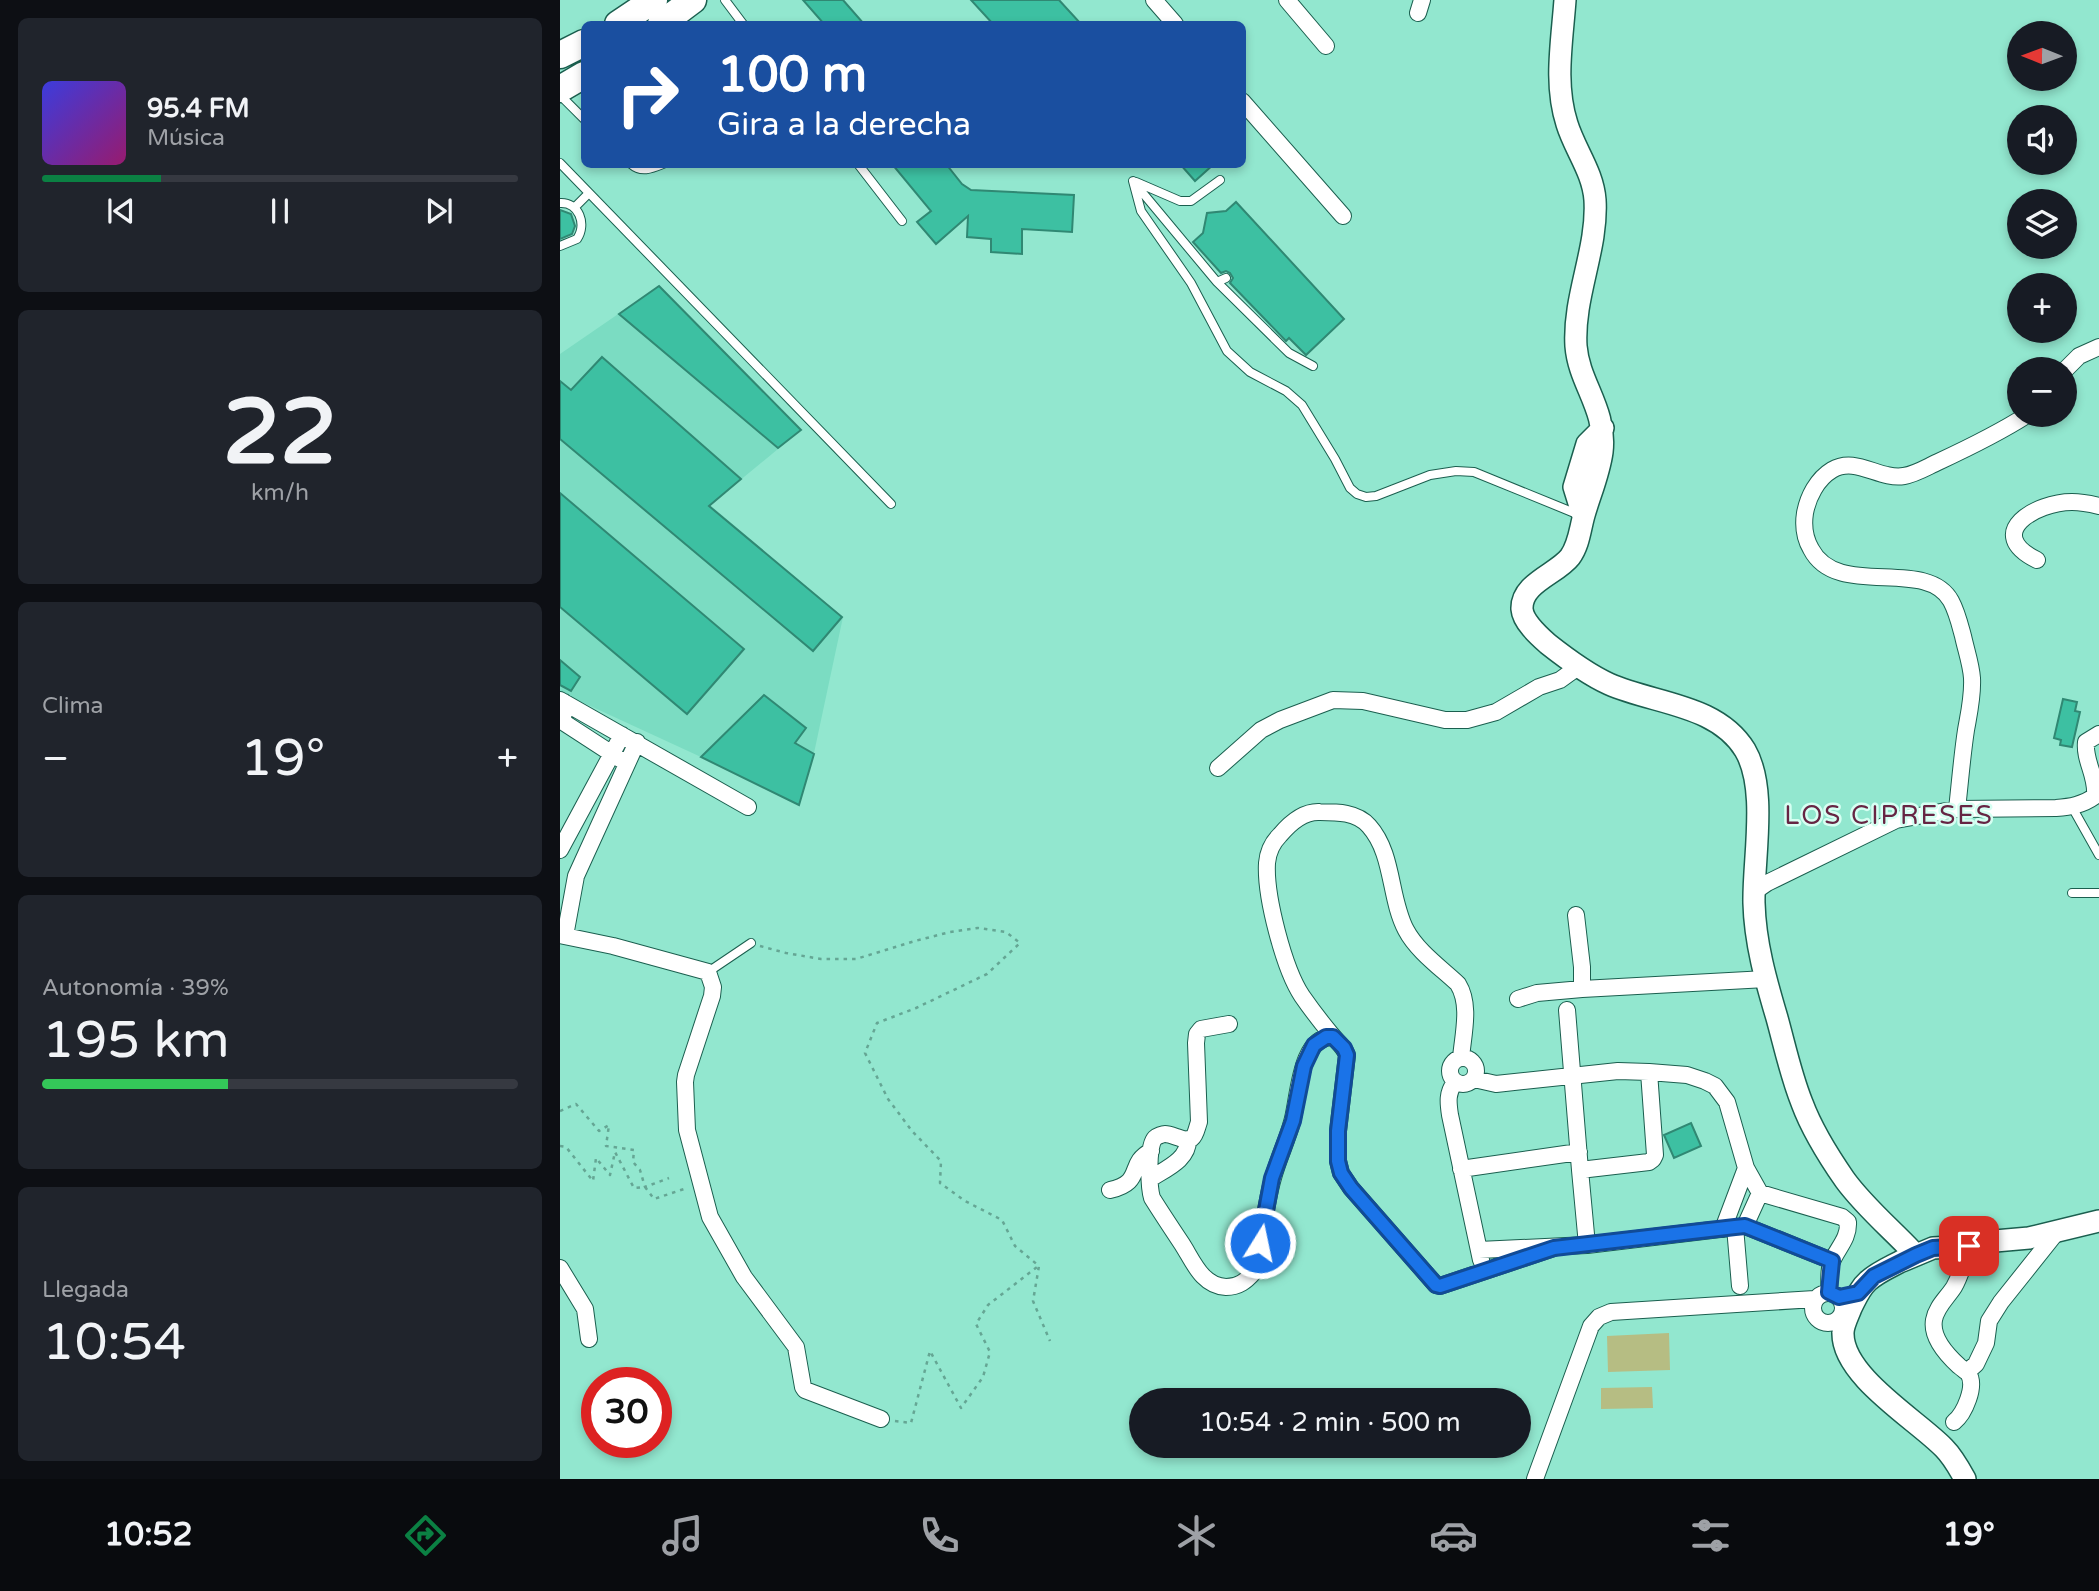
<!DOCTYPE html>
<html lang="es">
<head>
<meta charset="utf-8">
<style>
  :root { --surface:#171b24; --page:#20242c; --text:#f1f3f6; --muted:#9ea1a6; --line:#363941; --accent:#0b8043 }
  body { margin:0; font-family:"Varela Round",sans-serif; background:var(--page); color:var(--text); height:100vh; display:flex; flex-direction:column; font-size:26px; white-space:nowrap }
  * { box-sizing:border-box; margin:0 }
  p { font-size:23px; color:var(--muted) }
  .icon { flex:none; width:38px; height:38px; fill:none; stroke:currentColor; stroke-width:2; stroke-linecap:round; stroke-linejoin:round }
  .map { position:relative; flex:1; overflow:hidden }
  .details { display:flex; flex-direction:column; gap:18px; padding:18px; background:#0d0f14; width:560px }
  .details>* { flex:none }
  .top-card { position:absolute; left:21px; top:21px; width:665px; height:147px; border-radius:10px; box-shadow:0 4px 10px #0003; background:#1a4fa0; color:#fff; overflow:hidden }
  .needle { width:46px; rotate:271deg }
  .tools { position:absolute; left:1447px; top:21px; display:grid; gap:14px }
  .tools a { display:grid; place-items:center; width:70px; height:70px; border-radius:50%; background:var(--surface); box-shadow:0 4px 10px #0003; font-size:35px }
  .speed { position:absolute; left:21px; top:1367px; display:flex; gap:14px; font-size:35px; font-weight:700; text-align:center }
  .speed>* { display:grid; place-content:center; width:91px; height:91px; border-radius:50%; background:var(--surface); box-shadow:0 4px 10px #0003; line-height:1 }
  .speed .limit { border:10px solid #d22; background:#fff; color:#111 }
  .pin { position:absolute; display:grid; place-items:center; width:60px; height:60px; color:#fff; margin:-30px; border-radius:14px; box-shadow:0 4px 10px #0006 }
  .me { position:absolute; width:77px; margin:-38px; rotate:10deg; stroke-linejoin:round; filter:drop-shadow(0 0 5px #0008) }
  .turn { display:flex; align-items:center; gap:24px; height:147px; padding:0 21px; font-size:32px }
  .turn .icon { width:91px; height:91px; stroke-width:2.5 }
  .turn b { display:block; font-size:49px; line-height:60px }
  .big { font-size:52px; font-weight:600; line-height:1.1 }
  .details .tile { flex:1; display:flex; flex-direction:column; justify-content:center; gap:10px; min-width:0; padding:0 24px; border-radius:10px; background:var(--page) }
  .details .dial { align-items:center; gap:0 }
  .dial b { font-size:91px; line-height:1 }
  .song { display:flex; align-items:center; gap:21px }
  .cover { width:84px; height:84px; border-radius:10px; background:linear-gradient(135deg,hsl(240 70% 55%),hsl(320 70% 35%)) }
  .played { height:7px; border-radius:4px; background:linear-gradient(90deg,var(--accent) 25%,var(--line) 25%) }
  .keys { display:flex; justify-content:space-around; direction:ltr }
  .heat { display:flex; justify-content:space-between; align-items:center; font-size:38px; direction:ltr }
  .charge { height:10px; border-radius:5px; background:linear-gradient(90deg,#34c759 39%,var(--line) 0) }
  .trip { position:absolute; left:569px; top:1388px; width:402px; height:70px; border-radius:35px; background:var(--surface); box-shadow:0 4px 10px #0003; font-weight:600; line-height:70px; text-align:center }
  .tab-bar { display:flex; height:112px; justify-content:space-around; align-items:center; background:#090b0e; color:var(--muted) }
  .tab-bar .icon { width:49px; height:49px }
  .tab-bar .selected { color:var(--accent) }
  .tab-bar b { font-size:32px; color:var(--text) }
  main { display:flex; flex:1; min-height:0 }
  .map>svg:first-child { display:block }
  .built { fill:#7bdcc2 }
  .green { fill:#b6bd83 }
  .building { fill:#3dc0a2; stroke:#308873; stroke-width:2 }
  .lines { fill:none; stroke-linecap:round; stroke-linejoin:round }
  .service-casing { stroke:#1b5f4f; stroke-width:10 }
  .minor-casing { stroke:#1b5f4f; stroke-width:18 }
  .tertiary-casing { stroke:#1b5f4f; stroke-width:24 }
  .trunk-casing { stroke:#1b5f4f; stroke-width:29 }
  .path { stroke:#65a694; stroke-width:2.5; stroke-dasharray:3.5 5; stroke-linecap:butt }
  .service { stroke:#fff; stroke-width:8 }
  .minor { stroke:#fff; stroke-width:16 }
  .tertiary { stroke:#fff; stroke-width:21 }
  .trunk { stroke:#fff; stroke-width:26 }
  .route-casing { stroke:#114b97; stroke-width:18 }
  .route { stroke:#1a73e8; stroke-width:12 }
  .labels { text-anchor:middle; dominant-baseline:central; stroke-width:5; stroke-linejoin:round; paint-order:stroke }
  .neighbourhood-label { font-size:26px; letter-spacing:2px; fill:#662543; stroke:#d6fff2 }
</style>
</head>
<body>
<main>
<section class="details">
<div class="tile">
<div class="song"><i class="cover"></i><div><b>95.4 FM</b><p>Música</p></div></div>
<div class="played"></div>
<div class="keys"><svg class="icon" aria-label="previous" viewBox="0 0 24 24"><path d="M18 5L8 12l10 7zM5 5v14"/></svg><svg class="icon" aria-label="pause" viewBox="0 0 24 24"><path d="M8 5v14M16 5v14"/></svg><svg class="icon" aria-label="next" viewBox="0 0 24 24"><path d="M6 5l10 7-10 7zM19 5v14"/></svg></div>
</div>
<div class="tile dial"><b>22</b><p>km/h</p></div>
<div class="tile"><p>Clima</p>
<div class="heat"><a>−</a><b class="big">19°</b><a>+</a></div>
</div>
<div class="tile"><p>Autonomía · 39%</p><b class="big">195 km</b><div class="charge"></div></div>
<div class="tile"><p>Llegada</p><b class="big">10:54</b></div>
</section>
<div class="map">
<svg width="1539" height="1479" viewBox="0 0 1539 1479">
  <rect width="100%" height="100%" fill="#92e7cf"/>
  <path class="built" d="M99,286L241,430L150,505L283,617L254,753L239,805L141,757L0,692V354Z"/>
  <path class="green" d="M1109,1333L1110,1370L1048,1372L1047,1336Z
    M1092,1387L1093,1408L1041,1409V1388Z"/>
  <path class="building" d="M243,0H283L304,24H264Z
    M411,0H499L521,24H433Z
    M332,164H386L402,184L411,190L514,195L512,232L462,229V254L431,252V239L407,237L408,216L376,244L357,222L371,211Z
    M620,164H654L635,181Z
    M676,202L784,319L746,355L729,338L726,341L670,283L673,278L670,273L666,271L661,273L633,242L643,233L647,213L666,211Z
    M0,210L11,214L15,226L12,234L0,239Z
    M99,286L241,430L218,448L59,314Z
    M42,357L181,479L149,506L282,617L253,651L0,439V381L11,390Z
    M0,493L184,649L127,714L0,607Z
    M0,660L20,677L11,691L0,685Z
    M204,695L246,728L235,743L254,754L239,805L141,757Z
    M1503,699L1517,702L1515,711L1520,712L1512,747L1500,745L1501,740L1494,738Z
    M1131,1123L1141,1146L1114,1158L1104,1135Z"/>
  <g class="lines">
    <g class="service-casing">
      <path id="service" d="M165,0L183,24
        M0,95L24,119
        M0,163L331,504
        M71,164C81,173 91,169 103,164
        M298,164L342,221
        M573,181L581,211L631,283L667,351L690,372L726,391L742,405L775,459L790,488L797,494L806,497L816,496L870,475L896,471L914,472L1017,514
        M576,182L620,201H631L660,180
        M577,186L657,282L666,278
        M0,203C19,202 27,224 17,239L0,246
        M15,207L29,193
        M657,282L729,353L753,366
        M1512,807L1539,855
        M1512,893H1539
        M148,972L191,943"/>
    </g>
    <g class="minor-casing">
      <path id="minor" d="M594,0L615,24
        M727,0L766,46
        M858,13L862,0
        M682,101L783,216
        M1505,370L1519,356L1539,347
        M1477,560C1423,533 1476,502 1512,502C1521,502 1531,504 1539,506
        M0,700L188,807
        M4,702L3,722L60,759
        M658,768L701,730L720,720L773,700L803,701L885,720H907L936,712L979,687L1000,680L1018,667
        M1397,809C1400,783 1402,756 1406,730C1409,713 1413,696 1412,678C1411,664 1406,650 1403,636C1400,625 1397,612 1391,601C1366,556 1277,600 1251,549C1244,537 1243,526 1245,513C1248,497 1257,479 1272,470C1296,456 1319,480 1344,476C1356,474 1367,467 1378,462C1408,448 1439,433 1467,415
        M0,850L62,735
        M1194,892L1207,883L1336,820L1397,809L1496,808C1510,807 1523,805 1535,796C1537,776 1524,761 1526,742L1539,734
        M1016,915L1022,967V989
        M0,935L53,946L148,972L153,987L152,996L126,1075L125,1082L127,1130L150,1217L184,1277L236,1347L243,1387L245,1390L321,1419
        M5,936L16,876L77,742
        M958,999L977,993L1022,989L1206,979
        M1007,1010L1020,1170L1027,1245
        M669,1024L641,1029L637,1034L636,1043L639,1122C637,1127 636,1135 632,1138C626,1143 613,1134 605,1134C603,1134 597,1136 595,1138C587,1146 589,1188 592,1198C602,1214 612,1229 622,1244C633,1261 642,1286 666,1287C679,1287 686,1281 694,1272C703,1241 704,1209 713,1178C718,1159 727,1141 732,1122C739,1099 739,1036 773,1037
        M890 1071a13 13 0 1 1 26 0a13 13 0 1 1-26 0Z
        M901,1058C903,1034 911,1005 898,984C881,968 857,951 846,930C829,898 834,854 809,826C797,812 777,812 760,812C743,811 730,823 720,835C712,843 708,851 707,863C705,896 724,969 742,996C751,1009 761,1022 771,1034C777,1042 783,1045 787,1055L778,1131V1161L781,1173L791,1188L876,1285L880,1286L994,1248
        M914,1079L936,1084L1058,1071L1089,1072L1127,1075L1145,1081L1155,1086L1167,1102L1186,1168L1200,1193L1282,1217L1288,1222C1289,1240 1276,1249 1271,1264C1268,1272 1270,1283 1269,1292
        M895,1082C887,1093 888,1102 890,1115L921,1260
        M901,1169L1019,1152
        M1020,1170L1089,1162L1093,1159L1095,1155L1089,1072
        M590,1179C605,1169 629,1160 628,1139
        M550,1190C585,1182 566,1164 591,1151
        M1185,1226L1200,1193
        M1175,1227L1180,1286
        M1163,1229L1186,1168
        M919,1250L1027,1245L1185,1226L1272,1261
        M0,1268L25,1309L29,1339
        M1253 1308a15 15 0 1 1 30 0a15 15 0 1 1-30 0Z
        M1407,1372L1416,1364L1426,1343L1429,1321L1441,1302L1496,1233
        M1394,1422C1404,1414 1417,1386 1408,1373C1407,1372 1400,1367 1399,1366C1387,1355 1371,1337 1374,1320C1376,1307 1387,1298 1394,1287C1401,1275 1405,1260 1409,1246
        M975,1479L1031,1326L1039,1317L1051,1312L1255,1299"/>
    </g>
    <g class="tertiary-casing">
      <path id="tertiary" d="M1005,0C1002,42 994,84 1007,124C1015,150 1033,172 1035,200C1038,249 1013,296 1016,346C1019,384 1047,409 1042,452C1039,474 1030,494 1024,515C1020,529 1019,545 1010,557C997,574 961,583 962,609C963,622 979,636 988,644C1007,659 1027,674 1049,684C1094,704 1157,704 1185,750C1208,789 1193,859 1194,903C1195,943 1206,981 1217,1018C1225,1047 1231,1076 1242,1103C1252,1130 1269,1157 1285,1180C1304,1206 1329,1227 1351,1250
        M1023,516L1014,487L1027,444L1043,428
        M1351,1250L1350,1256C1336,1265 1320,1270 1308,1281C1300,1288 1296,1298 1291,1308C1288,1316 1283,1325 1283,1333C1282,1376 1357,1420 1384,1448C1393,1457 1399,1468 1405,1479
        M1342,1261L1373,1248L1409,1246L1435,1241L1469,1238L1539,1221"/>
    </g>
    <g class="trunk-casing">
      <path id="trunk" d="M58,24L94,0
        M101,24L133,0
        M0,55L24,43
        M0,89L24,75"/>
    </g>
    <path class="path" d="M200,946L226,953L261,959H296L355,941L390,932L418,928L446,932L460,943L427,974L356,1008L317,1023L305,1053L328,1099L352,1131L381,1161L380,1183L405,1201L442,1220L455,1246L479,1266L473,1301L490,1341
      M0,1111L16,1104L39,1131L49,1125L46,1146L74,1150L73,1162L80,1170L85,1187L109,1178
      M0,1146L6,1147L33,1181L36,1158L50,1175L55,1152L74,1188L85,1187L94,1199L127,1188
      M335,1421L351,1423L370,1351L401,1408L423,1377L430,1352L416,1324L428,1305L477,1267"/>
    <use href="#service" class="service"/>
    <use href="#minor" class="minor"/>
    <use href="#tertiary" class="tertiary"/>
    <use href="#trunk" class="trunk"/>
  </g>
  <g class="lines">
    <g class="route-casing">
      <path id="route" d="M700,1243L712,1178L733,1121L744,1066L754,1045L766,1037H773L784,1048L787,1055L778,1131V1161L781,1173L791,1188L876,1285L880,1286L994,1248L1175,1227L1185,1226L1272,1261L1269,1292L1279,1297L1298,1293L1314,1276L1356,1255L1373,1248L1409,1246"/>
    </g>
    <use href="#route" class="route"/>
  </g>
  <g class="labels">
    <g class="neighbourhood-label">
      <text x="1329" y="815">LOS CIPRESES</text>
    </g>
  </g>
</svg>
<div class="tools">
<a><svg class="needle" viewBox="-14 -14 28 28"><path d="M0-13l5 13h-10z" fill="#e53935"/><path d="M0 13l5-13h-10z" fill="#9ea1a6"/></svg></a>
<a><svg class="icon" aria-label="sound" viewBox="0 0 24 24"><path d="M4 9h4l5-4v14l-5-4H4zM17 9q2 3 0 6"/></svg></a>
<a><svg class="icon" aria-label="layers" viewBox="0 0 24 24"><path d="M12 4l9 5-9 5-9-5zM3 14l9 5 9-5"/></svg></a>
<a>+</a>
<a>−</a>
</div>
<div class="speed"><div class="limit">30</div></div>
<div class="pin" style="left:1409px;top:1246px;background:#d93025"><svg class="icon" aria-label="arrive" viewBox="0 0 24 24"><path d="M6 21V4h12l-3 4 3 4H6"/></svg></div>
<svg class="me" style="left:700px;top:1243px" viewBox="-20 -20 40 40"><circle r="17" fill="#1a73e8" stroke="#fff" stroke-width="3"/><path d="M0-11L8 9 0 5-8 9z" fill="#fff"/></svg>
<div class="trip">10:54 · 2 min · 500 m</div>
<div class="top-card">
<div class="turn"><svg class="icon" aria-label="right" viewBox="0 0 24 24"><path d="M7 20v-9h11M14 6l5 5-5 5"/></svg><div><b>100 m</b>Gira a la derecha</div></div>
</div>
</div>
</main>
<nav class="tab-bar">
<b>10:52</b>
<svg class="icon selected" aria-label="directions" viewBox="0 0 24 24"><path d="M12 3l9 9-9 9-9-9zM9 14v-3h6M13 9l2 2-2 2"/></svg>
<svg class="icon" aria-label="music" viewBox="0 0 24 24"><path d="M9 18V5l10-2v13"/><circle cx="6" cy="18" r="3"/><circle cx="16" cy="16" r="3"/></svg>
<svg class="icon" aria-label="phone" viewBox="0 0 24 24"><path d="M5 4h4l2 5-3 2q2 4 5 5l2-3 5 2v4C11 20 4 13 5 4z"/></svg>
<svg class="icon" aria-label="climate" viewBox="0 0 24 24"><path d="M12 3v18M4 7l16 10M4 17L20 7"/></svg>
<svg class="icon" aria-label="car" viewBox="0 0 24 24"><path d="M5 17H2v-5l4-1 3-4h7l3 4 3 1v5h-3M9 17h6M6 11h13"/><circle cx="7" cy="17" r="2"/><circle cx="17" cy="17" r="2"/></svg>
<svg class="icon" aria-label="filters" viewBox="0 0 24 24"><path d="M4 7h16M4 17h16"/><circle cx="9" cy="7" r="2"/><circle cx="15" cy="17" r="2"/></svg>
<b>19°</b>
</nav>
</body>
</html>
